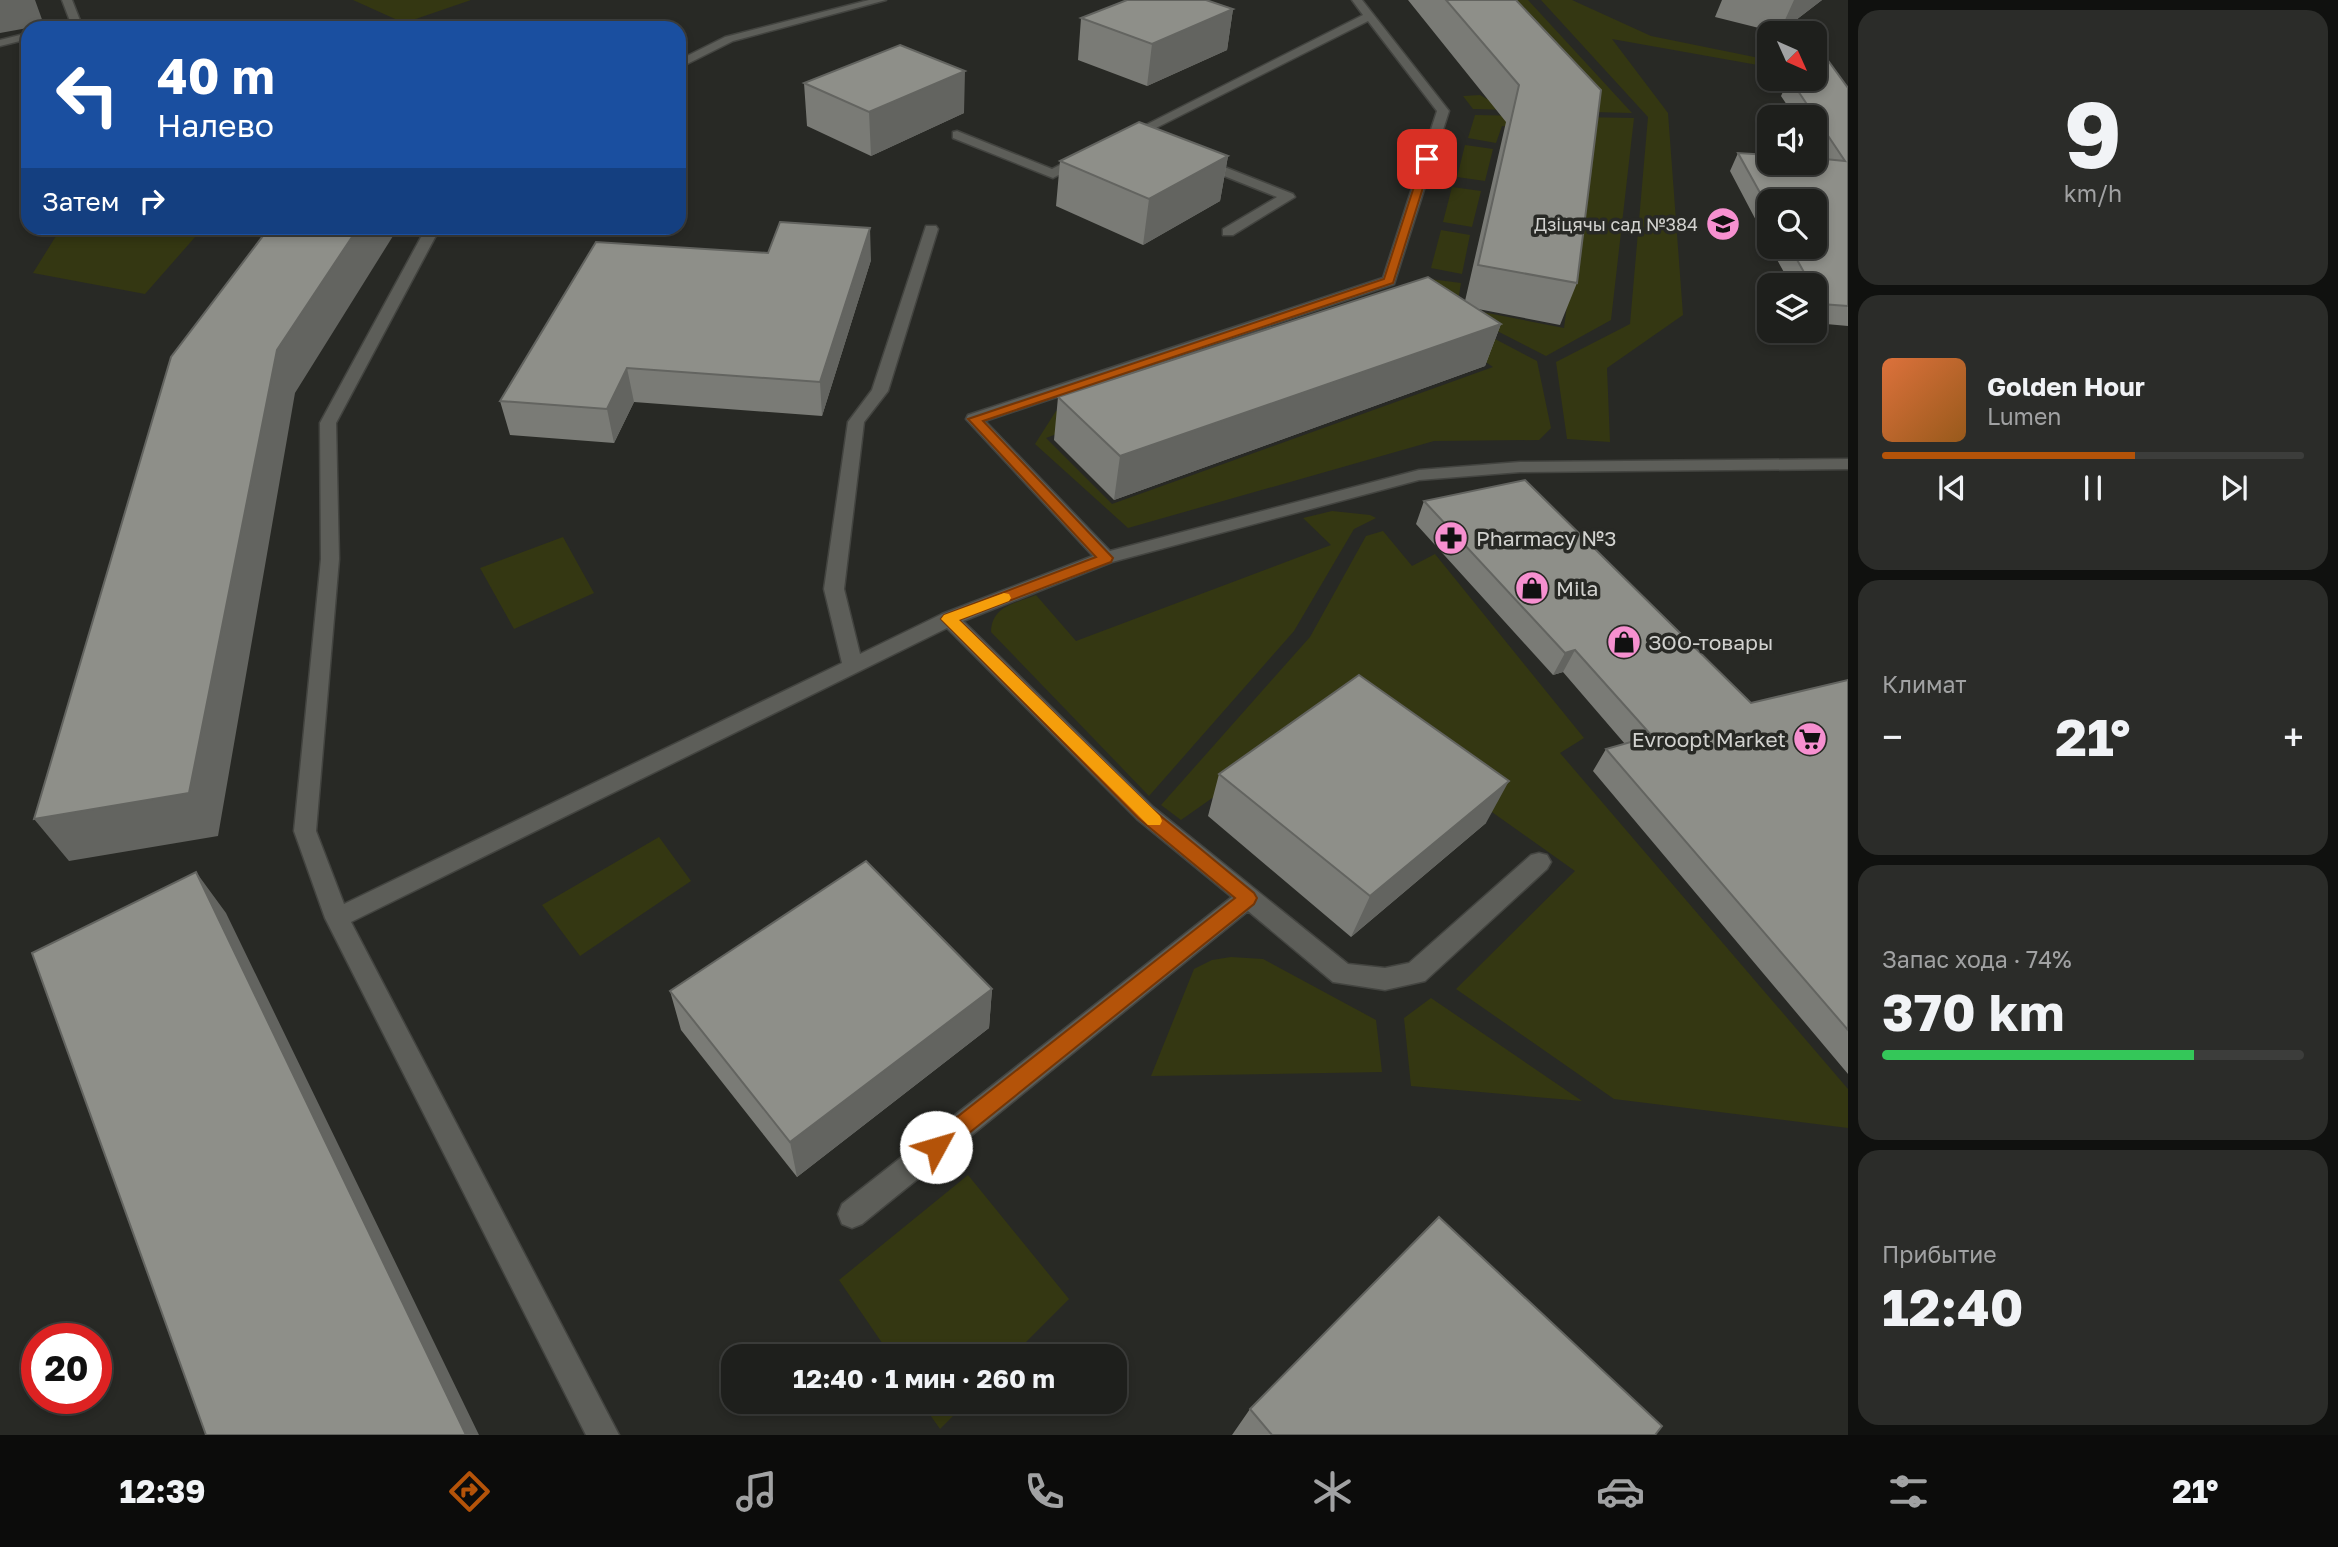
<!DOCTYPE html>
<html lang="ru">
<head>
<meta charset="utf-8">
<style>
  :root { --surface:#1e1f1c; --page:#2b2c29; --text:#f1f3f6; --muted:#a1a2a3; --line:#3c3d3b; --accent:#b45309 }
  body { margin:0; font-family:"Golos Text",sans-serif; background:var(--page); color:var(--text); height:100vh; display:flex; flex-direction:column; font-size:26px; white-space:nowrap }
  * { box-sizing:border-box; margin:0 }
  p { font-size:23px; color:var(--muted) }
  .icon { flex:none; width:38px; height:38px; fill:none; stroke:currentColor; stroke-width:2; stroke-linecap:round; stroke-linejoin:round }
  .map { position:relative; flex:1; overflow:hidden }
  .side { display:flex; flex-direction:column; gap:10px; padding:10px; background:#10110f; width:490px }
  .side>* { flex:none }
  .banner { position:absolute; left:21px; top:21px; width:665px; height:214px; border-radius:21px; box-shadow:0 4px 10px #0003,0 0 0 2px var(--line); background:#1a4fa0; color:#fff; overflow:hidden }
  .needle { width:46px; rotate:135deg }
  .tools { position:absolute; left:1757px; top:21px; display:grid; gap:14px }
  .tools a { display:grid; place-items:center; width:70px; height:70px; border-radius:14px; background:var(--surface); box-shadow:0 4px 10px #0003,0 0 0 2px var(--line); font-size:35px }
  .speed { position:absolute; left:21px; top:1323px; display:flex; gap:14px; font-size:35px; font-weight:700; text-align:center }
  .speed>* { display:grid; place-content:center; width:91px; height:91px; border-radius:50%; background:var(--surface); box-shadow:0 4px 10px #0003,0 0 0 2px var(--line); line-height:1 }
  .speed .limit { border:10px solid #d22; background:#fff; color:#111 }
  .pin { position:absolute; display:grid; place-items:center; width:60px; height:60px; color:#fff; margin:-30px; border-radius:14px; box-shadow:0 4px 10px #0006 }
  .me { position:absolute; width:77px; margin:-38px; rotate:51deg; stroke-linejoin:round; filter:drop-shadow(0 0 5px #0008) }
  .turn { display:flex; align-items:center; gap:24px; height:147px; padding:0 21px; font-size:32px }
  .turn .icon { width:91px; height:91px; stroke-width:2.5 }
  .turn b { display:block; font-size:49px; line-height:60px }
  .then { display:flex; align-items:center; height:66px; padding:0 21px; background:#0003; gap:14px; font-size:26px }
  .big { font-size:52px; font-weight:700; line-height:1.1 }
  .side .tile { flex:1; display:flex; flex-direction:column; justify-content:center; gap:10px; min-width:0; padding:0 24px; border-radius:21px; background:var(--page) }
  .side .dial { align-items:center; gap:0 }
  .dial b { font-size:91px; line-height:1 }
  .song { display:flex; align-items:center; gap:21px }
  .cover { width:84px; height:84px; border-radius:10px; background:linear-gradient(135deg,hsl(20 70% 55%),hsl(30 70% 35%)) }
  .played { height:7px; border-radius:4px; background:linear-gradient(90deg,var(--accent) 60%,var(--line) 60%) }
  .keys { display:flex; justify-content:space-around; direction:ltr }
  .heat { display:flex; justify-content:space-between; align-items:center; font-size:38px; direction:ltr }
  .charge { height:10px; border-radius:5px; background:linear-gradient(90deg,#34c759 74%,var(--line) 0) }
  .trip { position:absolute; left:721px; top:1344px; width:406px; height:70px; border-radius:21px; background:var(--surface); box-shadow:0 4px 10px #0003,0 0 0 2px var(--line); font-weight:700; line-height:70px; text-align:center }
  .tab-bar { display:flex; height:112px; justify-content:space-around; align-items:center; background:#0c0c0b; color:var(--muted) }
  .tab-bar .icon { width:49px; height:49px }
  .tab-bar .selected { color:var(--accent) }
  .tab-bar b { font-size:32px; color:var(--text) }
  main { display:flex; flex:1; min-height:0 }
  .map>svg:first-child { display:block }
  .green { fill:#343712 }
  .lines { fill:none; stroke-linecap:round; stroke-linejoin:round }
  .lane-casing { stroke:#434440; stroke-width:3 }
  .lane { fill:#5d5e59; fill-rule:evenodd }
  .wall { fill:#7a7b76 }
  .shaded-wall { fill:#636460 }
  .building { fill:#8e8f89; stroke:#636460; stroke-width:2 }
  .route { fill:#b45309; stroke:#753606; stroke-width:2 }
  .slow { fill:#f59e0b }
  .labels { text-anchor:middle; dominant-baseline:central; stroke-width:7; stroke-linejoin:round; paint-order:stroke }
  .far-poi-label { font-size:18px; fill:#d2d2cf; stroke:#282925; text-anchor:end }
  .poi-label { font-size:21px; fill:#d2d2cf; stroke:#282925; text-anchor:start }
</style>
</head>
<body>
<main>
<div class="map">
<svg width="1848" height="1435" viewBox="0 0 1848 1435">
  <rect width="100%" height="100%" fill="#282925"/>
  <path class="green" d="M353,0H471L404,23Z
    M1476,0H1528L1632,113L1473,109L1463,96L1480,95L1487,99L1563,97Z
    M1541,0H1572L1651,36L1769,60V67L1612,39L1668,113L1683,315L1607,368L1610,442L1567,439L1556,362L1630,324L1648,117Z
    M1475,115L1634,118L1611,320L1546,356L1419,291L1422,278L1461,283L1457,307L1564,328L1589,140L1502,126L1496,143L1468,138Z
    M1465,145L1493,149L1485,181L1457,177Z
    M1452,187L1481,191L1472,227L1443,222Z
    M61,228H203L145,294L33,273Z
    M1441,230L1470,235L1462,274L1431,268Z
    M1438,309L1537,361L1551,428L1539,440L1434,441L1128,528L1035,444L1056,411L1097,397L1111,413L1046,438L1112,504L1493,367L1417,315Z
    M1332,511L1370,515L1376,518L1354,529L1294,631L1149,796L991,632C992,606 1014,604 1036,595L1076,641L1331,545L1303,518Z
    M1383,531L1412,566L1435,554L1584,738L1560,753L1848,1089V1128L1614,1099L1456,989L1575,871L1343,706L1181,820L1161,805L1310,637L1366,536Z
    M563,537L594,593L514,629L480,568Z
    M659,837L691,881L580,956L542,905Z
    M1231,957L1263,959L1376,1020L1382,1072L1151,1076L1194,969L1212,960Z
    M1431,998L1582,1101L1411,1086L1404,1018Z
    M968,1175L1069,1299L1012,1356H891L839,1280Z
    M921,1402H967L940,1429Z"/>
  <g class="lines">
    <g class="lane-casing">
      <path id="lane" d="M62,0H72L81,23L80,25L53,28L70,21Z
        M869,0H886L733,41L679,68V60L725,37Z
        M1352,0H1362L1449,111L1394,284L985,421L1110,551L1419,470L1520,462L1848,459V469L1520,472L1419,480L1112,562L963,621L1153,807L1348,964L1385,968L1409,963L1531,855L1539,853L1547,855L1551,862L1547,869L1425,981L1385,990L1333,982L1248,911L862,1224L852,1228L842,1224L838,1214L842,1204L1232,897L1137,819L947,628L351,922L619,1435H586L325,918L294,831L321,559L320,423L426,228H440L336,423L339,559L316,831L344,904L842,663L824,589L848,422L872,390L926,226H936L938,229L888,391L864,422L844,589L860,654L942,614L1093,556L966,419L968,415L1383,278L1437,111L1368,21L1130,141L1126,142L1120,138L1363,15Z
        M28,33V39L0,46V40Z
        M957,131L1052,169L1079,155L1084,154L1090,158L1053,178L953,138V132Z
        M1199,157L1293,194L1295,197L1233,235H1223V229L1277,197L1194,164L1193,161Z"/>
    </g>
    <use href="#lane" class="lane"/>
  </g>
  <path class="wall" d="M1408,0H1516L1577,283L1560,325L1478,309L1501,324L1485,366L1114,500L1054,440L1058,397L1465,301L1506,122Z
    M1722,0H1822L1779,33L1715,17Z
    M1233,9L1227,50L1147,86L1078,60L1081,18Z
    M1789,79L1848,88V326L1815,323V285H1791L1770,247H1815L1769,201V245L1730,171L1738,153L1823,159L1815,147V117H1795L1781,96Z
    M804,83L964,113L871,156L807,126Z
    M1228,156L1220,201L1143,245L1056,206L1060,161Z
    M871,260L822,416L634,402L614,443L510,435L500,401Z
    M1424,501L1751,703L1848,680V1074L1593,771L1606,749L1625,744L1563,672L1553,675L1416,524Z
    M1219,774L1486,823L1351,937L1208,816Z
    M992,989L989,1028L797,1177L681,1030L670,991Z
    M1250,1409L1655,1435H1232Z"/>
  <path class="shaded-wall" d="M0,0H35L44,25L0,33Z
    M1794,0H1822L1779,33Z
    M1233,9L1227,50L1147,86L1152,44Z
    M965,71L964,113L871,156L869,112Z
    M1228,156L1220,201L1143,245L1149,199Z
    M358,228H398L295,393L218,836L69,861L34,819L277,350Z
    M870,228L871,260L822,416L820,382Z
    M1501,324L1485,366L1114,500L1120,456Z
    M627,368L634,402L614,443L607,409Z
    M1575,650L1563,672L1553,675L1565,653Z
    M1509,781L1486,823L1351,937L1370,896Z
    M196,872L226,913L479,1435H466Z
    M992,989L989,1028L797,1177L790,1142Z"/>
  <path class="building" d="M1127,0H1206L1233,9L1152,44L1081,18Z
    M1446,0H1516L1601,90L1577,283L1478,265L1519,85Z
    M900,45L965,71L869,112L804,83Z
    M1824,55L1848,88V306L1821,304L1815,292V285H1811L1790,247H1815V201H1769V209L1738,153L1769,155V163H1815V158L1845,161L1790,79H1815V62Z
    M1139,122L1228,156L1149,199L1060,161Z
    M780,222L870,228L820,382L627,368L607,409L500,401L596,242L768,253Z
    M269,228H358L277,350L189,793L34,819L171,357Z
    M1428,277L1501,324L1120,456L1058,397Z
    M1525,480L1751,703L1848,680V1030L1606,749L1652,736L1575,650L1565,653L1424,501Z
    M1359,675L1509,781L1370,896L1219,774Z
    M866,861L992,989L790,1142L670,991Z
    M196,872L466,1435H206L32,953Z
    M1439,1217L1662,1426L1655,1435H1272L1250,1409Z"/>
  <path class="route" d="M1427,156L1432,159L1393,283L983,421L1113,558L1111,562L959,620L1151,808L1254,893L1257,898L1254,904L943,1154L936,1157L928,1154L925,1147L928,1140L1235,898L1138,818L941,619L944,615L1096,557L968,419L1384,279L1423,159Z"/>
  <path class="slow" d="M1004,593L1009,594L1011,598L1009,601L959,620L1160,816L1162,821L1160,825H1148L941,619L944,615Z"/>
  <defs>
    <g id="school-disc" transform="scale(1.75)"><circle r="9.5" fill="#f690d0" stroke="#282925"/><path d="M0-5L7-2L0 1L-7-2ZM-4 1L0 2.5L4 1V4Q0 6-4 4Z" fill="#111"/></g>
    <g id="pharmacy-disc" transform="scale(1.75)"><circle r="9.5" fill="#f690d0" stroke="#282925"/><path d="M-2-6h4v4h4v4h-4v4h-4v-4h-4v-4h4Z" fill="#111"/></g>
    <g id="shop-disc" transform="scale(1.75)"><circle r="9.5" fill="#f690d0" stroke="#282925"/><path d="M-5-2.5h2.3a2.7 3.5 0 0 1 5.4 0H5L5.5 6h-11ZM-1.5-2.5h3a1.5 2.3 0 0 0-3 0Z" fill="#111"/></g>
    <g id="supermarket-disc" transform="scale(1.75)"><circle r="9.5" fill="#f690d0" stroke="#282925"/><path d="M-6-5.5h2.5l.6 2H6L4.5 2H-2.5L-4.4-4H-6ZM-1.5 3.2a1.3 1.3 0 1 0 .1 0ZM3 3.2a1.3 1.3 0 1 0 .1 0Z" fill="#111"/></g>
  </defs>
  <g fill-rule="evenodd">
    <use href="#school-disc" x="1723" y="224"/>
    <use href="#pharmacy-disc" x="1451" y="538"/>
    <use href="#shop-disc" x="1532" y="588"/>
    <use href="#shop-disc" x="1624" y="642"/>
    <use href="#supermarket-disc" x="1810" y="739"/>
  </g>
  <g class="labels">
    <g class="far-poi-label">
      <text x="1698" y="224">Дзіцячы сад №384</text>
    </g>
    <g class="poi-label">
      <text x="1476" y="538">Pharmacy №3</text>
      <text x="1556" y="588">Mila</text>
      <text x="1648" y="642">ЗОО-товары</text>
      <text x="1786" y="739" text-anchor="end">Evroopt Market</text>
    </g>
  </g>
</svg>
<div class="tools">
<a><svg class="needle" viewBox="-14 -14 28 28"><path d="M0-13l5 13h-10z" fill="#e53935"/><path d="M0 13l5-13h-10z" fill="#a1a2a3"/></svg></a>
<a><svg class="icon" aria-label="sound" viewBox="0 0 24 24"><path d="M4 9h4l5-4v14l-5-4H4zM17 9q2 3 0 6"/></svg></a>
<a><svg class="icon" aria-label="search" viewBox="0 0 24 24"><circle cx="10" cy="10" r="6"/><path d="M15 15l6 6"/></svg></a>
<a><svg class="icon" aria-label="layers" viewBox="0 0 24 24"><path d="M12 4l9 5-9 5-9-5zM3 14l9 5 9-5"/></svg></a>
</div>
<div class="speed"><div class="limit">20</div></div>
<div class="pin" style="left:1427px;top:159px;background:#d93025"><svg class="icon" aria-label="arrive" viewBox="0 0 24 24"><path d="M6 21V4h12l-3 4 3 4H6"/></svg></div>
<svg class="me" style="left:936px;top:1147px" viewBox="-20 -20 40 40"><circle r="19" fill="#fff"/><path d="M0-13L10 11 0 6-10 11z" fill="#b45309"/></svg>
<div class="trip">12:40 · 1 мин · 260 m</div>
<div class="banner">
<div class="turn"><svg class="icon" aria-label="left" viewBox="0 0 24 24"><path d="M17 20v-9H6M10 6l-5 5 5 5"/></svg><div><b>40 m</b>Налево</div></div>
<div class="then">Затем<svg class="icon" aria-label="right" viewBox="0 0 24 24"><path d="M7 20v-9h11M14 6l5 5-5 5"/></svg></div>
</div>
</div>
<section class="side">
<div class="tile dial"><b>9</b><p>km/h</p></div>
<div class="tile">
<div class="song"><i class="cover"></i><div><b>Golden Hour</b><p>Lumen</p></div></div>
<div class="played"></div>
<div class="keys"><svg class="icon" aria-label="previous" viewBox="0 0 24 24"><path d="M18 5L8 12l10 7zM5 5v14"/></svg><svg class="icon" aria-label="pause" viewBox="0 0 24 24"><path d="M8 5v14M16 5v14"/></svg><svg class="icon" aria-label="next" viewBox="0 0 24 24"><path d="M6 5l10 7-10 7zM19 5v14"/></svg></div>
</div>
<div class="tile"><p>Климат</p>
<div class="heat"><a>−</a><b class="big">21°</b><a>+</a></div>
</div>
<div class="tile"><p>Запас хода · 74%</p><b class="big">370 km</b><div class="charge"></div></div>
<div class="tile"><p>Прибытие</p><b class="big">12:40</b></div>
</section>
</main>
<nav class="tab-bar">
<b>12:39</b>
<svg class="icon selected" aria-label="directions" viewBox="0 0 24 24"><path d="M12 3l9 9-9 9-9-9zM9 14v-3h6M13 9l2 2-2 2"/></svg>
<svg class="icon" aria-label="music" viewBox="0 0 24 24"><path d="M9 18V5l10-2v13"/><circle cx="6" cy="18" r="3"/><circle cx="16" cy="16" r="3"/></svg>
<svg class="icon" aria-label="phone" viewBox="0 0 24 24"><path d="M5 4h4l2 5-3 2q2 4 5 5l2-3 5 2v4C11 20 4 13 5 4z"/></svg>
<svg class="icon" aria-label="climate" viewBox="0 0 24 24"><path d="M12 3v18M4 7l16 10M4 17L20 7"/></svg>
<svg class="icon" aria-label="car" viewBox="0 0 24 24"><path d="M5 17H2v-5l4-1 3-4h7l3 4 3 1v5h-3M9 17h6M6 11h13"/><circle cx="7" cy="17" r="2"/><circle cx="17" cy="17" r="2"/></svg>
<svg class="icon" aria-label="filters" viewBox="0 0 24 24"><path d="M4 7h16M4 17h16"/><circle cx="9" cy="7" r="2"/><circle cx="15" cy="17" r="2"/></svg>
<b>21°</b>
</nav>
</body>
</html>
